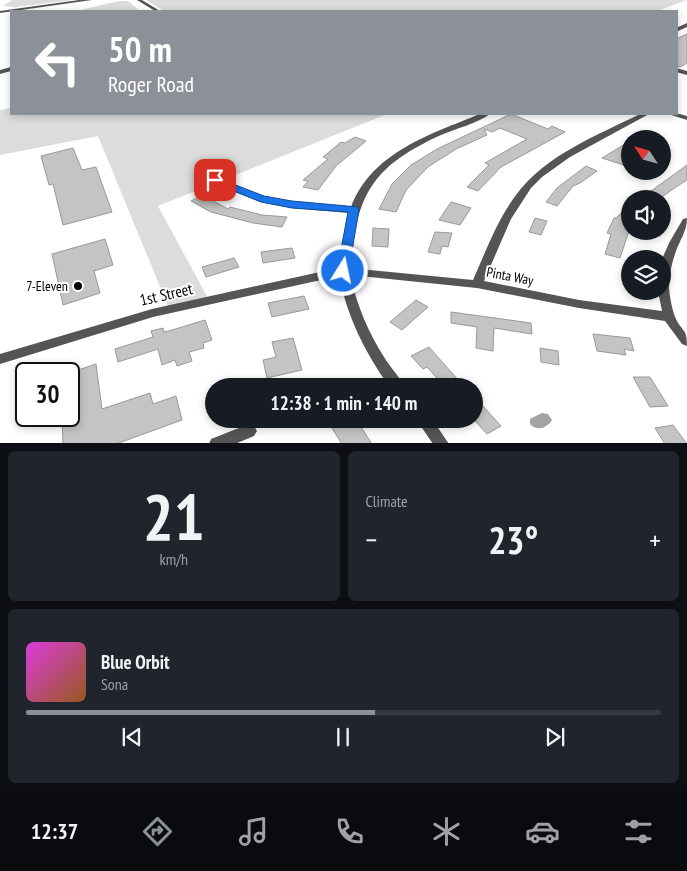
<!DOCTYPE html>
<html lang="en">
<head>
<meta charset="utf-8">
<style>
  :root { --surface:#171b24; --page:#20242c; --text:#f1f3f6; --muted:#9ea1a6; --line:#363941; --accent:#8c9099 }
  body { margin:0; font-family:"PT Sans Narrow",sans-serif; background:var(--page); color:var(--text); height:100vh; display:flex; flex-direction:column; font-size:19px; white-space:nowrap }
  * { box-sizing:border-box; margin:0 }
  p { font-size:16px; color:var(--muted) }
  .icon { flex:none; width:28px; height:28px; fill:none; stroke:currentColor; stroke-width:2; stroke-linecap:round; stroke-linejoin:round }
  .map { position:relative; height:443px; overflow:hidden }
  .panel { display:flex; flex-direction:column; gap:8px; padding:8px; background:#0d0f14; flex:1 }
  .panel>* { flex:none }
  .top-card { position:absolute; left:10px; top:10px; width:668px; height:105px; border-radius:0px; box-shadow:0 2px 8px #0003; background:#8c9099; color:#fff; overflow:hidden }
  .needle { width:32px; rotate:306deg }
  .fabs { position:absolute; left:621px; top:130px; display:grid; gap:10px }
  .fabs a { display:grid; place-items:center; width:50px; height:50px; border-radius:50%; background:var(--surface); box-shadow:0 2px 8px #0003; font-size:25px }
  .speed { position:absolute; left:15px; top:362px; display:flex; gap:10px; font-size:25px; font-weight:700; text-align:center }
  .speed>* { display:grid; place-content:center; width:65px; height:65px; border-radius:50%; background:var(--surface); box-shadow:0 2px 8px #0003; line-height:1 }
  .speed .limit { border:2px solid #111; border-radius:8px; background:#fff; color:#111 }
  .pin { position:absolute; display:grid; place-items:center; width:42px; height:42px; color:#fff; margin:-21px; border-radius:10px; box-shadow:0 2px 8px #0006 }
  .me { position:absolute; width:55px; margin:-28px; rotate:10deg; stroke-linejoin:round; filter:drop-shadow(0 0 4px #0008) }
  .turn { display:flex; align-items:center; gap:18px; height:105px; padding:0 15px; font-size:22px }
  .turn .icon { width:65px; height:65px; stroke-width:2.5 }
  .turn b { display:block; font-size:35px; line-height:42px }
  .big { font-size:38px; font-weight:700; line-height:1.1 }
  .panel .card { flex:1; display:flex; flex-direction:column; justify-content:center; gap:8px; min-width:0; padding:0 18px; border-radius:8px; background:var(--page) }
  .panel .dial { align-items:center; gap:0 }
  .dial b { font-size:65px; line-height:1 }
  .song { display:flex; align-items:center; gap:15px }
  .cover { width:60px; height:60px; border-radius:8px; background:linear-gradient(135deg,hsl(300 70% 55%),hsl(30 70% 35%)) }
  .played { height:5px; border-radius:2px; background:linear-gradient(90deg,var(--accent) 55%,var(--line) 55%) }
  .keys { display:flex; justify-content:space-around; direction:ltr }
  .heat { display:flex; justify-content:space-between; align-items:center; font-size:28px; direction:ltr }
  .panel .tiles { flex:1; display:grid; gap:8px; grid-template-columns:1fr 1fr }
  .card:last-child { grid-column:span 2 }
  .trip { position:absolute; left:205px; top:378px; width:278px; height:50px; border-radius:25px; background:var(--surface); box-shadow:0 2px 8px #0003; font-weight:700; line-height:50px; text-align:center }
  .menu { display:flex; height:80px; justify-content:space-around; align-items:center; background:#090b0e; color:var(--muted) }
  .menu .icon { width:35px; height:35px }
  .menu .selected { color:var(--accent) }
  .menu b { font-size:22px; color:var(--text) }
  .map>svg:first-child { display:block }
  .green { fill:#dcdcdc }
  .water { fill:#a3a3a3 }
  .building { fill:#c4c4c4; stroke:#999 }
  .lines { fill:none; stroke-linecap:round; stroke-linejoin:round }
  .street { fill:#555; fill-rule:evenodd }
  .route { fill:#1a73e8; stroke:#114b97 }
  .poi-dot { fill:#000; stroke:#fff; stroke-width:2 }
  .labels { text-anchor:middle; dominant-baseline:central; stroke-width:4; stroke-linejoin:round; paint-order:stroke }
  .street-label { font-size:14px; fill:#000; stroke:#fff }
  .poi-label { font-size:14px; fill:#000; stroke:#fff; text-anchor:end }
  .near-street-label { font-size:16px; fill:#000; stroke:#fff }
</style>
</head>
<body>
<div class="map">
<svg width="687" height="444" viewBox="0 0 687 444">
  <rect width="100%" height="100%" fill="#fff"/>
  <path class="green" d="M12,0H74L15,7L3,6Z
    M146,0H687L657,11H164Z
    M119,1H128L140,11H76Z
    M11,108V114H387L158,206L209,300L170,311L98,136L0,155V110Z"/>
  <path class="water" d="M542,413L548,414L552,420C547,428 537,432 530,424V419Z"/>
  <path class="building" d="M687,34V63L680,67L676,66V39Z
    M511,114L548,129L552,126L565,132L501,167L478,191L467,187L489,165L485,163L527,139L500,128L492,132L484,129L487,135L456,149L428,167L406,190L396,212L379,209L392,184L411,165L437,149Z
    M355,137L366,141L336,166L318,190L303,187L308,181L303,180L328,159L323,157L341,142L345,143Z
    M630,141V167L602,158Z
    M73,148L82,170L96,167L112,212L63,225L53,184L49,185L41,156Z
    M687,165V180L676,187L659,199H640Z
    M586,166L597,171L580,183L573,186L557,206L546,202L557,188Z
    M202,195L228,209L230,207L262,215L287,217L282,227L253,223L211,212L191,201Z
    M451,202L471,208L460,225L439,220Z
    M630,205V228L620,258L605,254L611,234L607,233L614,218H616Z
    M535,218L547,221L541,235L529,232Z
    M373,228L389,229L388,247L372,246Z
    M435,232L452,233L448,247L442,246L440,254L428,252Z
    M105,239L113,265L94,271L100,293L63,305L52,254Z
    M292,248L295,258L263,263L261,252Z
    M234,258L239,267L206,277L202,267Z
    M304,296L309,309L272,317L268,303Z
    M416,300L428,307L402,330L390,322Z
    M451,312L531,323L532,334L494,328L493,351L476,348L477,327L451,323Z
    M205,320L212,340L203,343L204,348L189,352L192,361L177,366L175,360L162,365L158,349L118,362L115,349L153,337L151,331L163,328L164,332L172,330Z
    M593,334L630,338L634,351L624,349L626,355L597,351Z
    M293,338L302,370L267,378L263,360L276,357L272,342Z
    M429,347L459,381L448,386H444L427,367L423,369L411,356Z
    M540,348L558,351L559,365L541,362Z
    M96,364L102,409L150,393L153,404L176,396L182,420L116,444H63L62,416H69V373Z
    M633,377H650L668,406L650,407Z
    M474,396L501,426L487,434L474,420Z
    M343,419H359L364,426L361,427L372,444H342L330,425Z
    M673,425L687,444H665L655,428Z"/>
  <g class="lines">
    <path class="street" d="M79,0H92L0,13V11Z
      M137,0H142L160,11H155Z
      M687,23V27L676,32V28Z
      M11,67V71L0,74V70Z
      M676,68L687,71V75L676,72Z
      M676,113L687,116V120L668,114Z
      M480,114H490C478,123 455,129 441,135C371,167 358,194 349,268L473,280C486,251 497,220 516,195C545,155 598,135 640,114H649L570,157L542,177L531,188L511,219L484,281L579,300L662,311L658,291H662V259L669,243L683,219L687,218C687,232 679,241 675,254C671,265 669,277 669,288C670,298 672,310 676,319C683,333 687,328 687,346L682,344L665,321L579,308L477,288L350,275C357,305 368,332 384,357C390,367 399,376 404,386H389C365,353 347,316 339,276L153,317L0,364V354L152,309L338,268L349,213L292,208L261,202L212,182L211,180L212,178H218L263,197L292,202L351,207C372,152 431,134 480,114Z
      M416,419H432L449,444H433Z
      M249,424L254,426L257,431L254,436L235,444H209L211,439Z"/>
  </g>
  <path class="route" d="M215,177L264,196L292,201L358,207L359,210L348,274H339L337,271L348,212L292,208L261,202L211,182L210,180Z"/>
  <circle class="poi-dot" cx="78" cy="286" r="5"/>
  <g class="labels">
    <g class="street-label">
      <text transform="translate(510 276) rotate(11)">Pinta Way</text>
    </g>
    <g class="poi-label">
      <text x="68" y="286">7-Eleven</text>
    </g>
    <g class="near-street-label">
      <text transform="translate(166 294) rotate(-13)">1st Street</text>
    </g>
  </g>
</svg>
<div class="fabs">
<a><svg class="needle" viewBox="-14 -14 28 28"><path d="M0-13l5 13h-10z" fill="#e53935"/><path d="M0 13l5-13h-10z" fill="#9ea1a6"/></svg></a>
<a><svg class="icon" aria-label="sound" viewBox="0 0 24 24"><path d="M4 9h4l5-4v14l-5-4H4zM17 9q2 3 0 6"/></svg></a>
<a><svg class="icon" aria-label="layers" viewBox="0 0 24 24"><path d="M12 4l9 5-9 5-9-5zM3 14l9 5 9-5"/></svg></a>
</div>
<div class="speed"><div class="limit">30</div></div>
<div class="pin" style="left:215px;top:180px;background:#d93025"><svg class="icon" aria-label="arrive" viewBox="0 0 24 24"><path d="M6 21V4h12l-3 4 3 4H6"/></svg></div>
<svg class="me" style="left:343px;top:271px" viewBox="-20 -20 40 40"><circle r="17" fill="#1a73e8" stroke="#fff" stroke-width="3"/><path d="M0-11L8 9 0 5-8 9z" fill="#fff"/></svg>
<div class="trip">12:38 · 1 min · 140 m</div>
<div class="top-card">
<div class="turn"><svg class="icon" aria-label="left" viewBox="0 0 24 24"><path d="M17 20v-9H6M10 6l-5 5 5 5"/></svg><div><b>50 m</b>Roger Road</div></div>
</div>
</div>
<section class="panel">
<div class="tiles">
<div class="card dial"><b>21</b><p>km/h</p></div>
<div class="card"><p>Climate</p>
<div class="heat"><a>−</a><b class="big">23°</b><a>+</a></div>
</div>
<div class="card">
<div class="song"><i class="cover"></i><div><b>Blue Orbit</b><p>Sona</p></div></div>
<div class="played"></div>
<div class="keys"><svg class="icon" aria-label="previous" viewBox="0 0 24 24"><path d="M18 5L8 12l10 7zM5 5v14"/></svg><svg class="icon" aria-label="pause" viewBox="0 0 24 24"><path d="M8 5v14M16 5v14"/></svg><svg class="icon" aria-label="next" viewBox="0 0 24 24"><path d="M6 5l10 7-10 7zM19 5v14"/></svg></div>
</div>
</div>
</section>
<nav class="menu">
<b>12:37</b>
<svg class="icon selected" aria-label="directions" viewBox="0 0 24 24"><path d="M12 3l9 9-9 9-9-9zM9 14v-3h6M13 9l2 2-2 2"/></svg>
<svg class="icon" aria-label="music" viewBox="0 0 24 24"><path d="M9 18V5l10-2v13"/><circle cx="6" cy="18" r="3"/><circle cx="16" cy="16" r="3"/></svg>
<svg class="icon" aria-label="phone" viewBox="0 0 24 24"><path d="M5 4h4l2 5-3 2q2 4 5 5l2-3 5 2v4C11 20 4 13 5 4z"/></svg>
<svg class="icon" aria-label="climate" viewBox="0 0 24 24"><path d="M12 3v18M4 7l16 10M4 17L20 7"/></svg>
<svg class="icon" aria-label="car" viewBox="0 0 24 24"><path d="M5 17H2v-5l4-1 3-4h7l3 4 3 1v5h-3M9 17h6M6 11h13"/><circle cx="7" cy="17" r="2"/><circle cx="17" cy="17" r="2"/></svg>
<svg class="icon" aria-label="filters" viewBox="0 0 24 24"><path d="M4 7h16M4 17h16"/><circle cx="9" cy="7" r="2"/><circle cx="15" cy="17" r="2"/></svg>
</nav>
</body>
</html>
